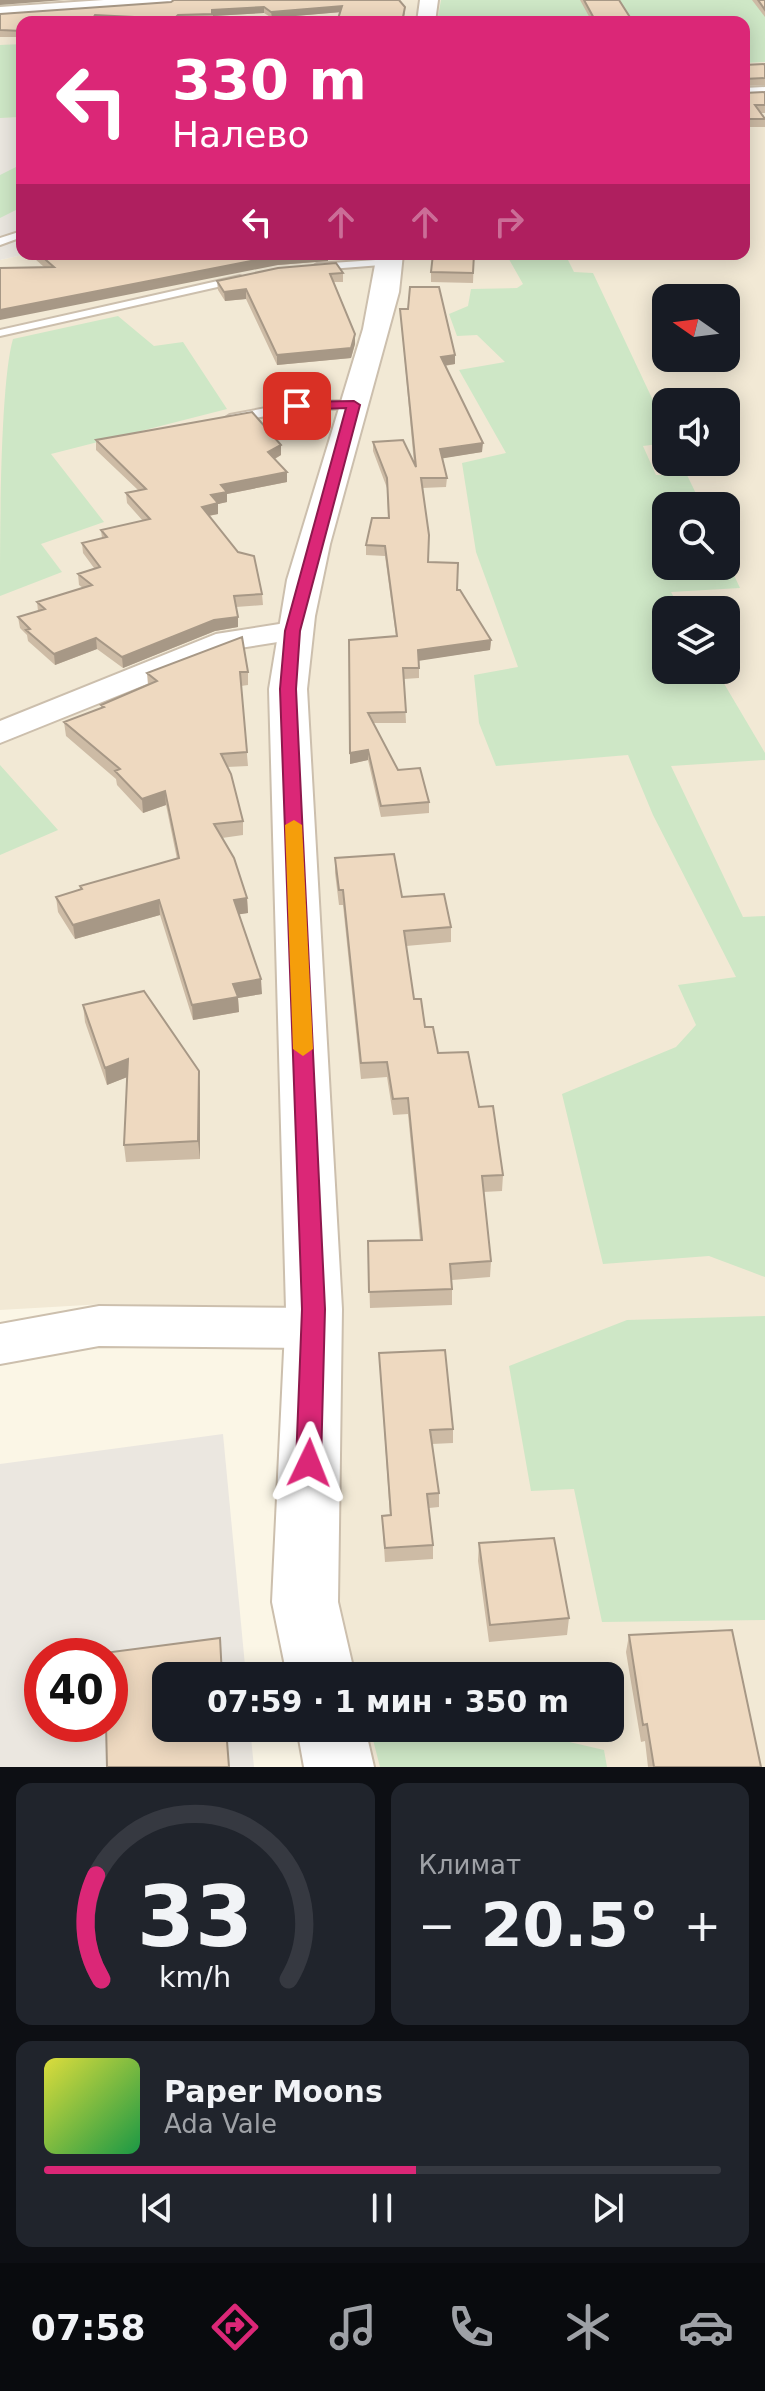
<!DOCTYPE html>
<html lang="ru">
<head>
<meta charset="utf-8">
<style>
  :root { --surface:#171b24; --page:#20242c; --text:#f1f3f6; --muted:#9ea1a6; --line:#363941; --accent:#db2777 }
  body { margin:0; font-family:"DejaVu Sans",sans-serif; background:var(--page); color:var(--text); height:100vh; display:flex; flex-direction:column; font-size:30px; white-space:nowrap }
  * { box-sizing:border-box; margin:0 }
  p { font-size:26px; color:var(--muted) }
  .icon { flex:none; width:44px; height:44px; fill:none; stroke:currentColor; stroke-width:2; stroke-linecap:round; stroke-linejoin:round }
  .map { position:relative; height:1767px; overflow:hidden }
  .side { display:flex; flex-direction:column; gap:16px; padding:16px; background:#0d0f14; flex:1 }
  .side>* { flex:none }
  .banner { position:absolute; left:16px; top:16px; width:734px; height:244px; border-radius:16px; box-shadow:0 4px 20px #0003; background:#db2777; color:#fff; overflow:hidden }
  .needle { width:52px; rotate:284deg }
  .controls { position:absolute; left:652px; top:284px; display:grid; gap:16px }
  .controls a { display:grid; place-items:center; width:88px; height:88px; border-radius:16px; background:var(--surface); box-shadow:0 4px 20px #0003; font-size:40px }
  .speed { position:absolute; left:24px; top:1638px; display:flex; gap:16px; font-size:40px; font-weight:700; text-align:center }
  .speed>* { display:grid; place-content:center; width:104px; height:104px; border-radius:50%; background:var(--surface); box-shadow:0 4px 20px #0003; line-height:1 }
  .speed .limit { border:12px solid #d22; background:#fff; color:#111 }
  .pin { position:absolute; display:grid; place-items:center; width:68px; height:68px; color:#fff; margin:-34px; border-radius:16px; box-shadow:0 4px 12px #0006 }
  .me { position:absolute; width:88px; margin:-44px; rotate:2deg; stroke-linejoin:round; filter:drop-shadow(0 0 6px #0008) }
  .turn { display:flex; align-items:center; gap:28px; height:168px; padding:0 24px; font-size:36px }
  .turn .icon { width:104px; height:104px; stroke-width:2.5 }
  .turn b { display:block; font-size:56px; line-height:68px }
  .lanes { display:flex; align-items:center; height:76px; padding:0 24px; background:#0003; justify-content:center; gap:40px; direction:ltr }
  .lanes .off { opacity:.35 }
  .big { font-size:60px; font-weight:600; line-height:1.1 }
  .side .widget { flex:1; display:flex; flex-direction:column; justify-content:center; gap:12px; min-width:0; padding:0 28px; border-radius:16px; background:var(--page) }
  .side .dial { align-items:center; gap:0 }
  .dial svg { height:208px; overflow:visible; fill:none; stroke:var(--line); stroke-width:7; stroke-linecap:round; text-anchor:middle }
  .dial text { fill:var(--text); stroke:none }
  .song { display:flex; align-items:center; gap:24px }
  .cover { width:96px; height:96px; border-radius:12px; background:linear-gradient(135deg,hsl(60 70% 55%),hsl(140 70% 35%)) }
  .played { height:8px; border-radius:4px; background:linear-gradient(90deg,var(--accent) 55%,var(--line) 55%) }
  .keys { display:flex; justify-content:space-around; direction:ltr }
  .heat { display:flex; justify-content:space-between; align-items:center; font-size:44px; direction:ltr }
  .side .tiles { flex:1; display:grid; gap:16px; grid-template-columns:1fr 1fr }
  .widget:last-child { grid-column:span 2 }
  .trip { position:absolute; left:152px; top:1662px; width:472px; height:80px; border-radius:16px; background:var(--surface); box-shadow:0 4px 20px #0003; font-weight:600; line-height:80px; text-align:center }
  .tab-bar { display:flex; height:128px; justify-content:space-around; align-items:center; background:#090b0e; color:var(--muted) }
  .tab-bar .icon { width:56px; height:56px }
  .tab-bar .on { color:var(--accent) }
  .tab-bar b { font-size:36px; color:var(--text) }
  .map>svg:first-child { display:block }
  .residential { fill:#f2e9d5; fill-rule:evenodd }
  .industrial { fill:#ebe7e0; fill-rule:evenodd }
  .green { fill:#cee7c6 }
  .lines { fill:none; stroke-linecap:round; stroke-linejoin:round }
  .service-casing { stroke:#ccbfad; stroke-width:4 }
  .minor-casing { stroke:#ccbfad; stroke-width:4 }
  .tertiary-casing { stroke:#ccbfad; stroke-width:4 }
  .service { fill:#fff; fill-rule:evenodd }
  .minor { fill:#fff; fill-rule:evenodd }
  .tertiary { fill:#fff; fill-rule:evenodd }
  .wall { fill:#cdbba5 }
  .shaded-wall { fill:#a79886 }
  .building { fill:#eed9c0; stroke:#a79886; stroke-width:2 }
  .route { fill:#db2777; stroke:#8e194d; stroke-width:2 }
  .slow { fill:#f59e0b }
</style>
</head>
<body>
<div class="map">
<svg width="765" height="1767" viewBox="0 0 765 1767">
  <rect width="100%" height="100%" fill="#fbf6e6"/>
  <path class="residential" d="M0,0H765V1767H339L331,1728H610V1676H321L313,1309L104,1304L0,1310V260L27,254H744V22H22V117L0,118ZM666,298H726V358H666ZM666,402H726V462H666ZM666,506H726V566H666ZM666,610H726V670H666Z"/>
  <path class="industrial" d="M22,117V254H27L0,260V118Z
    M223,1434L246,1676H166V1728H250L254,1767H0V1464ZM42,1656H110V1724H42Z"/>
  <path class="green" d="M441,0H765V62L744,63V22H437Z
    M22,44V117L0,118V45Z
    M22,164L20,208L0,218V175Z
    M506,254H565L574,272L593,273L666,428V443L643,446L656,475H687L702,506H666V566H726V558L740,588L671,592L681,610H666V670H716L765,753V760L671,766L743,917L765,916V1277L709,1256L603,1264L562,1094L676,1047L696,1025L678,985L736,977L653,815L628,755L496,766L479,723L474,675L518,667L476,552L462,463L506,453L459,370L505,362L477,335L457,336L449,314L468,306L471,289L517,288L523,284Z
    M118,316L154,346L183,342L227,409L51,454L104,522L41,544L62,572L0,596C0,538 0,384 13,339Z
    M0,765L58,830L0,855Z
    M765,1316V1620L602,1622L574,1489L531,1491L509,1366L627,1320Z
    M387,1728H509L604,1750L607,1767H380L371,1732Z"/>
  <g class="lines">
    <g class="service-casing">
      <path id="service" d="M22,231V237L0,245V238Z
        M390,259L394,260V264L317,270L312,267L317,264Z
        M240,276L245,279L244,281L0,336V330Z
        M354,401L358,402V408L297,410L230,423L224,419L230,415L297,402Z"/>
    </g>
    <g class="minor-casing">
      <path id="minor" d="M104,0H179L171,5L0,17V7Z
        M765,87V97L744,98V88Z
        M292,622L303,624L308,631L303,638L234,649L0,743V721L216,634Z
        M99,1306L313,1308L330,1314L338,1328L330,1342L313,1348L99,1346L0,1364V1324Z"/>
    </g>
    <g class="tertiary-casing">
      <path id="tertiary" d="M420,0H438L435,22H417Z
        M377,254H403L399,292L330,544L315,616L307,689L342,1309L338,1602L355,1676H287L272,1602L286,1309L269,689L287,580L363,329Z
        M297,1728H365L374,1767H304Z"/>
    </g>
    <use href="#service" class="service"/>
    <use href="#minor" class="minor"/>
    <use href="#tertiary" class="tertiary"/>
  </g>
  <path class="wall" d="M580,0H619L633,22H592Z
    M752,0H765V17Z
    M171,2L405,13L403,22H337L340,12L272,18L264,13L213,16V20L178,22H22V37H0V14Z
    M765,64V85L744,86V65Z
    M765,92V113H761L765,118V127H744V93Z
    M35,254H328V261L278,265L44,267L35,259Z
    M474,254L473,283L431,282V272Z
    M343,273V282H334L355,334V344L351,358L277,365L246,299L225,301L218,290L217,281Z
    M400,309L455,364L445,366L482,452L442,458L447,478L446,487L422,488L428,562L457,590L491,640L490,650L419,660V678L404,679L406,723H373L398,770L429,802V813L381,817L368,760L350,764L396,636L385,556L366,555V545L388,518L387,488L373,451V442L414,464Z
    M96,440L281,445V455L275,459L287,482L227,494V502L218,504V514L209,516L262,594L263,605L236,607L238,627L215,631L123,668L97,649L55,665L28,641L27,635L20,628L18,617L38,611L37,602L83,588L79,585L78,574L94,568L83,553L82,543L102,538L101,530L143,521L127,503L126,493L138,490L96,450Z
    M248,672V685L241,686L248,766L227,767L243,821V835L222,838L247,898L248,913L239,914L262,994L238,998L239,1012L193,1020L160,915L75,939L58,912L56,897L81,890L80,886L177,859L166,805L143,813L117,785L116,779L66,736L64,722L101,708V705L148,685L147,673Z
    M335,858L402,897L451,927V942L406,946L414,999L425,1027L438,1053L479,1107L503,1175L502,1191L483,1192L491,1261L490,1277L452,1280V1305L370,1308L368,1241L420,1240L408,1114L393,1115L387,1077L361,1079L343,905H339L335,873Z
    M83,1005L200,1088V1159L126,1162L124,1145L127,1077L107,1085L85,1022Z
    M379,1353L453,1429V1443L432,1444L439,1493V1507L429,1508L433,1545V1559L385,1562L382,1516H390Z
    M479,1543L569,1618L567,1635L489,1642L478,1561Z
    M629,1635L761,1767H648L645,1741L641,1742L626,1652Z"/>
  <path class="shaded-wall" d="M0,0H64L0,5Z
    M342,6V12L272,18L271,12Z
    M264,7V13L213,16L212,10Z
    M298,254H328V261L278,265L0,320V310L277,256Z
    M246,289V299L225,301L224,292Z
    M355,334V344L351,358L277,365V355Z
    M455,355V364L441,366V357Z
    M483,443L482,452L439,459L440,449Z
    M281,445V455L269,462L268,452Z
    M287,472V482L227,494V502L218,504V514L202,517V507L211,495L221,485Z
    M238,617V627L215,631L123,668L122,657L214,620Z
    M96,638L97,649L55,665L54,654Z
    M491,640L490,650L418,661V650Z
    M368,750V760L350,764V753Z
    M165,791L166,805L143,813L142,799Z
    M247,898L248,913L235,915L234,900Z
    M159,900L160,915L75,939L73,925Z
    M261,979L262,994L238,998L239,1012L193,1020L192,1005L233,984Z
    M128,1059L130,1076L107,1085L105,1068Z
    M199,1071L200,1088V1159L198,1141Z"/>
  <path class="building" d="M174,0H399L405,7L402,22H337L342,6L271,12L264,7L212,10V14L178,15L174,19L95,15L91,22H22V31L0,30V14L171,2Z
    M584,0H619L633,22H596Z
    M758,0H765V10Z
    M765,64V78L744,79V65Z
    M765,92V105H755L765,119H744V93Z
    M39,254H298L277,256L0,310V268L54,267Z
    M433,254H474L473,273L431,272Z
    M336,263L343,273L330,274L355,334L351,348L277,355L246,289L224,292L217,281L278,268Z
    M410,287H439L455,355L441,357L483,443L440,449L447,478H421L429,535L428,562L458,563L457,590H460L491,640L418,650L419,668H403L406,712L368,713L398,770L420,768L429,802L381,806L368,750L350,753L349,640L397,636L385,546L366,545L372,518H389L387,478L373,442L403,440L416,467L400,309H408Z
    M252,412L281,445L268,452L287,472L221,485L227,492L211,495L218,503L202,507L238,552L254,556L262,594L234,596L238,617L214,620L122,657L96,638L54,654L26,630L30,629L18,617L45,609L37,602L92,585L78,574L100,567L82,543L107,537L101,530L150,519L126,493L146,489L96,440Z
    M242,637L248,672H240L247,752L221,754L231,774L243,821L214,824L234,858L247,898L234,900L261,979L233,984L238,997L192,1005L159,900L73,925L56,897L82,889L80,886L179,858L165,791L142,799L115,771L120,769L64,722L104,707L101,705L157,681L147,673Z
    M394,854L402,897L444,894L451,927L404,931L414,999H421L425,1027H433L438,1053L468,1052L479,1107L493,1106L503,1175L482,1176L491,1261L450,1264L452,1289L369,1292L368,1241L422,1240L408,1098L393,1099L387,1062L361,1063L343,890H339L335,858Z
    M144,991L199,1071L198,1141L124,1145L128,1059L105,1068L83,1005Z
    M445,1350L453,1429L430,1430L439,1493L427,1494L433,1545L385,1548L382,1516L391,1515L379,1353Z
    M554,1538L569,1618L490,1625L479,1543Z
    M732,1630L761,1767H654L647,1724L643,1725L629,1635Z
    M220,1638L222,1676H166V1728H226L229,1767H107L106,1724H110V1656H105L104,1653Z"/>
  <path class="route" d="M354,401L360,405L300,631L296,689L325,1309L321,1463L318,1471L309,1474L300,1471L296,1463L302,1309L280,689L285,631L346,408L297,410L291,406L297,402Z"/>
  <path class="slow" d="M294,820L302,825L313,1049L303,1056L293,1049L285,825Z"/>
</svg>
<div class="controls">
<a><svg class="needle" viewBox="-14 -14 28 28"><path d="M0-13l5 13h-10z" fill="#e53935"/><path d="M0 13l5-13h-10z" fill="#9ea1a6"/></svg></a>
<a><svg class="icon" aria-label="sound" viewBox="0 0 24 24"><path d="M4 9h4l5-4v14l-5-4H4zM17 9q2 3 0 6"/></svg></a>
<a><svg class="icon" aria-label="search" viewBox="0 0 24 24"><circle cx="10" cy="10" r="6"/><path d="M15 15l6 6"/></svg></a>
<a><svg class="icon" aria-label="layers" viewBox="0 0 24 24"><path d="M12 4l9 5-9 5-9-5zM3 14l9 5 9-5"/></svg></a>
</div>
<div class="speed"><div class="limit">40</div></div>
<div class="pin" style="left:297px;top:406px;background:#d93025"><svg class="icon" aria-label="arrive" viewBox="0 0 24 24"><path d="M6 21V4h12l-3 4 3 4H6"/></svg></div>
<svg class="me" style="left:309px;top:1463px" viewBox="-20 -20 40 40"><path d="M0-17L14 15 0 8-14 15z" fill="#db2777" stroke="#fff" stroke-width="4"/></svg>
<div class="trip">07:59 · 1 мин · 350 m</div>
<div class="banner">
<div class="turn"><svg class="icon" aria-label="left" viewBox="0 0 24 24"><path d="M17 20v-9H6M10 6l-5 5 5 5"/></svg><div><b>330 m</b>Налево</div></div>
<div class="lanes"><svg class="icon" aria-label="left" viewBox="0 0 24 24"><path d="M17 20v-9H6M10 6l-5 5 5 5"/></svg><svg class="icon off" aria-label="ahead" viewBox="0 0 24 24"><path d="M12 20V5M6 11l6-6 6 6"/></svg><svg class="icon off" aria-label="ahead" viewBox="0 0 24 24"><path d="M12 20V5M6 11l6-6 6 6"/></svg><svg class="icon off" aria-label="right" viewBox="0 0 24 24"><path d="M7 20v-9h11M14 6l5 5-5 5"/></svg></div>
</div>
</div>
<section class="side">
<div class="tiles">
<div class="widget dial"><svg viewBox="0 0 100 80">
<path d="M14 69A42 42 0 1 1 86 69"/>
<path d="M14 69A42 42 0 0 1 12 29" stroke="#db2777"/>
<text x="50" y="56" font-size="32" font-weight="700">33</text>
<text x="50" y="72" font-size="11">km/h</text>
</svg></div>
<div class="widget"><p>Климат</p>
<div class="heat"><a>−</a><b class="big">20.5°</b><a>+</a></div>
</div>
<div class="widget">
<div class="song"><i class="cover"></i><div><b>Paper Moons</b><p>Ada Vale</p></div></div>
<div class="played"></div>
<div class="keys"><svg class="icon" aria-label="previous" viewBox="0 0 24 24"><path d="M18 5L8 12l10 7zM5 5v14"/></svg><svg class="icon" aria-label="pause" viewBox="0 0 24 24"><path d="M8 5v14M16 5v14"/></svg><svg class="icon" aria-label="next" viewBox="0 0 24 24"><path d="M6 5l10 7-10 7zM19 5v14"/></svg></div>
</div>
</div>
</section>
<nav class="tab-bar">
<b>07:58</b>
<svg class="icon on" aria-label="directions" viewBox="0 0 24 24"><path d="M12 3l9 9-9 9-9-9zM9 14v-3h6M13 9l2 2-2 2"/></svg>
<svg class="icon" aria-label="music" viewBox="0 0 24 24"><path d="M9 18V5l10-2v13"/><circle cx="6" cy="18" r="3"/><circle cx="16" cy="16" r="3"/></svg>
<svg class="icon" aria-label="phone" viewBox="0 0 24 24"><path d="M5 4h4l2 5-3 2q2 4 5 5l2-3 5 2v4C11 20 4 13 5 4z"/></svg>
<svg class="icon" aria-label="climate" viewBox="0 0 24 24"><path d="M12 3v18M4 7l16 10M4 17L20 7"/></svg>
<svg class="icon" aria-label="car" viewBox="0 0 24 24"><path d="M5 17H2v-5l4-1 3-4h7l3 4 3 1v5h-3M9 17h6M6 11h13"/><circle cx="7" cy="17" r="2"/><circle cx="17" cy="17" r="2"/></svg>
</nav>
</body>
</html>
